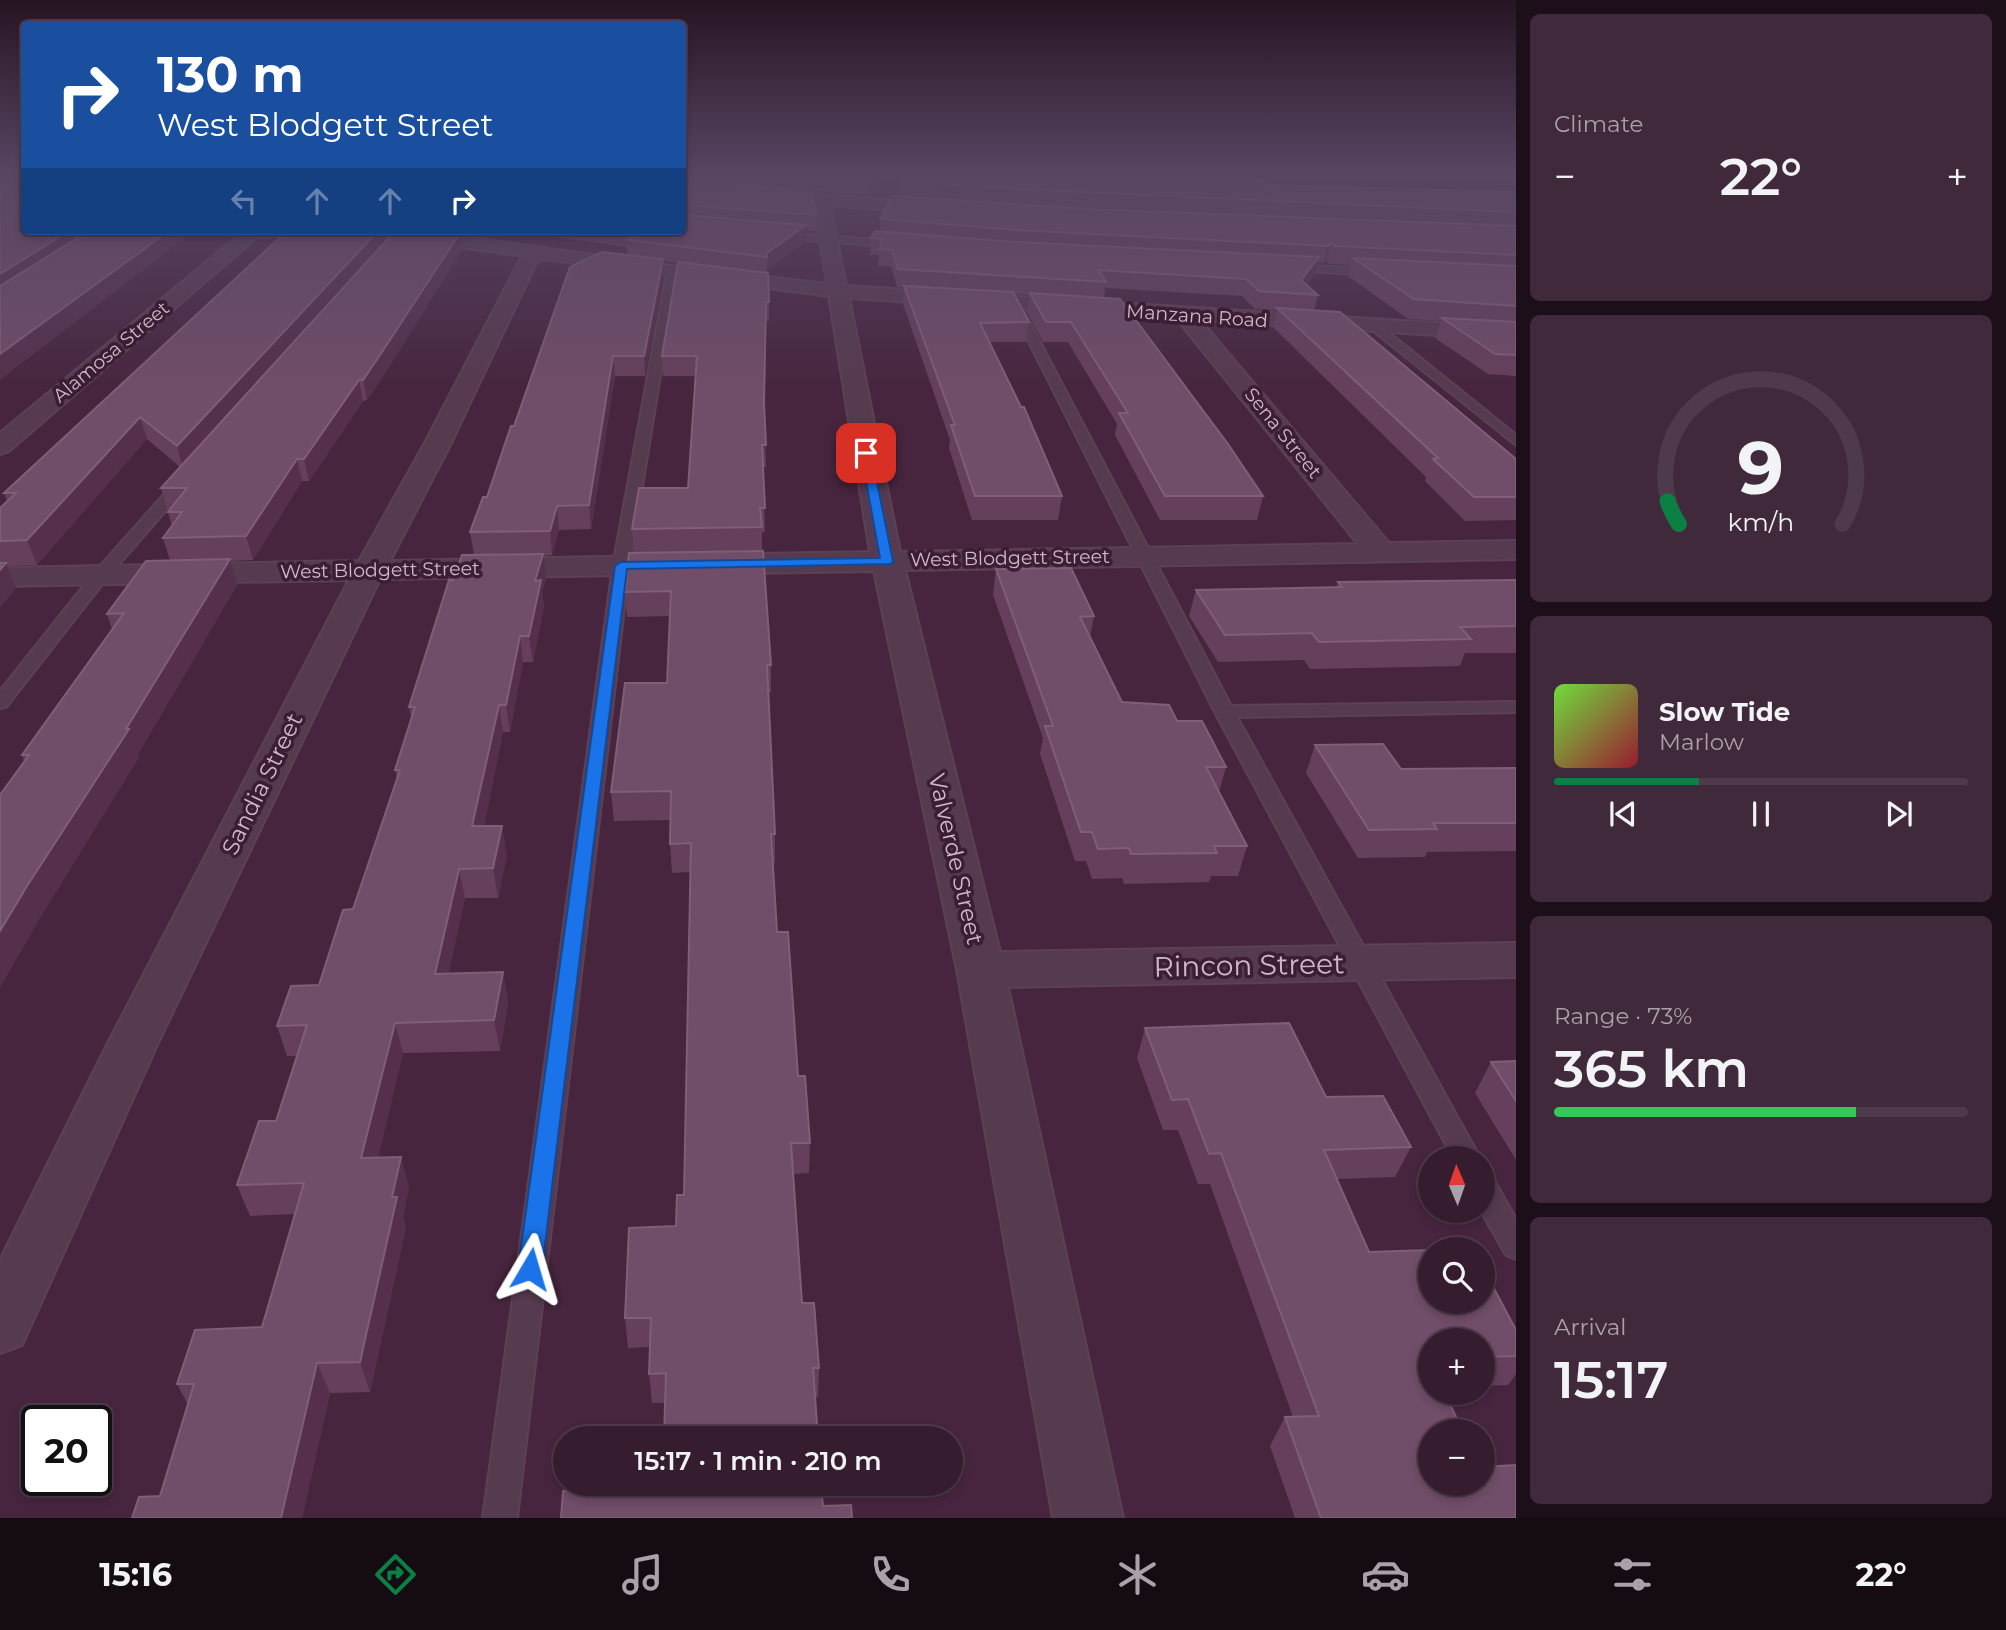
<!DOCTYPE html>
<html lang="en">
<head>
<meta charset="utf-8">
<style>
  :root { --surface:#351c2f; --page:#40293b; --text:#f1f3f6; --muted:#aaa1aa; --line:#4f3a4b; --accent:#0b8043 }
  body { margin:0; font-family:Montserrat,sans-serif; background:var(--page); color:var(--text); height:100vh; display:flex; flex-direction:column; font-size:26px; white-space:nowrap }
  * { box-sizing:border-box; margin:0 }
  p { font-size:23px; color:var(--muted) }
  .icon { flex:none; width:38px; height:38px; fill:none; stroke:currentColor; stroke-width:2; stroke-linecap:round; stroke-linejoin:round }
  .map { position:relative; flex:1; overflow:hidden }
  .panel { display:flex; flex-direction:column; gap:14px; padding:14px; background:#1d0f1a; width:490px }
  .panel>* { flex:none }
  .top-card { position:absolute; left:21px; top:21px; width:665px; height:214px; border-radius:7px; box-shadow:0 4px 10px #0003,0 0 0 2px var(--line); background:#1a4fa0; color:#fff; overflow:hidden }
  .needle { width:46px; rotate:358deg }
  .controls { position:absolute; left:1418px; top:1146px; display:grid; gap:14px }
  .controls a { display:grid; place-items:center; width:77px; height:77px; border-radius:50%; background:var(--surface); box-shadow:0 4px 10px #0003,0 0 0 2px var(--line); font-size:35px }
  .speed { position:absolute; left:21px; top:1405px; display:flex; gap:14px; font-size:35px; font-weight:700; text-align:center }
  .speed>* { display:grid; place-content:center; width:91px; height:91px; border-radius:50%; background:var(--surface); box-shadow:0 4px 10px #0003,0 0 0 2px var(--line); line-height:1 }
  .speed .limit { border:4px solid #111; border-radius:10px; background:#fff; color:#111 }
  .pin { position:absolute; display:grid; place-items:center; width:60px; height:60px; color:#fff; margin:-30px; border-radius:14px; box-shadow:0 4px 10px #0006 }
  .me { position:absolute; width:77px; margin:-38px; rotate:7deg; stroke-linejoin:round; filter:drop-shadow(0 0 5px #0008) }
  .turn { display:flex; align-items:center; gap:24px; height:147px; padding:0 21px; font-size:32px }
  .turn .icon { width:91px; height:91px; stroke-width:2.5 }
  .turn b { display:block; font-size:49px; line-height:60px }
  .lanes { display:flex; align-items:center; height:66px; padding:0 21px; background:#0003; justify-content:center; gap:35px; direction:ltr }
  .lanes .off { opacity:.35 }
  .big { font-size:52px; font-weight:600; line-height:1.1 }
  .panel .widget { flex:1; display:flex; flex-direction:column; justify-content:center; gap:10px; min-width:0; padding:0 24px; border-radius:10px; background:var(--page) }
  .panel .dial { align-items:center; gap:0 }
  .dial svg { height:182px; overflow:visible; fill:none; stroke:var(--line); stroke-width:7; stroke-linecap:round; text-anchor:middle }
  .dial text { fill:var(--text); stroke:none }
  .song { display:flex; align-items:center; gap:21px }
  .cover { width:84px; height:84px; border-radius:10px; background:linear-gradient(135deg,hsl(100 70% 55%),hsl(350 70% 35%)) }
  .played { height:7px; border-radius:4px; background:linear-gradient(90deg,var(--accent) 35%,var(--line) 35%) }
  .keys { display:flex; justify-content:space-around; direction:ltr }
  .heat { display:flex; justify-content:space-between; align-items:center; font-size:38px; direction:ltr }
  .charge { height:10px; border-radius:5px; background:linear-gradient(90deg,#34c759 73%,var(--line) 0) }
  .trip { position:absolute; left:553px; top:1426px; width:410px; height:70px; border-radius:35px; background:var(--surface); box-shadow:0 4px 10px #0003,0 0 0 2px var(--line); font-weight:600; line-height:70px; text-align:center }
  .tab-bar { display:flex; height:112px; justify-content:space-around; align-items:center; background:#150b13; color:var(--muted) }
  .tab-bar .icon { width:49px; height:49px }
  .tab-bar .selected { color:var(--accent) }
  .tab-bar b { font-size:32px; color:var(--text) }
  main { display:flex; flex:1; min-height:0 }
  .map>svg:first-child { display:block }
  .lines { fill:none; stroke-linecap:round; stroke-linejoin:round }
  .service-casing { stroke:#5c4155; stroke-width:4 }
  .minor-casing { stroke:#5c4155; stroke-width:4 }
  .service { fill:#563a4f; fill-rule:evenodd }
  .minor { fill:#563a4f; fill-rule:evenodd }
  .wall { fill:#65405c; fill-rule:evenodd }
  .shaded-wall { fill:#54304c }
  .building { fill:#704d68; stroke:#7f5e77; stroke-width:2 }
  .route { fill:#1a73e8; stroke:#114b97; stroke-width:2 }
  .labels { text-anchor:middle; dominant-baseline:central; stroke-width:7; stroke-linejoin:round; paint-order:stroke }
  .far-street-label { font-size:19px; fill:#cfb8c9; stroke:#3b1e34 }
  .street-label { font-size:23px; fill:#cfb8c9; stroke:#3b1e34 }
  .near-street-label { font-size:28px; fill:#cfb8c9; stroke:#3b1e34 }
</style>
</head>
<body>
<main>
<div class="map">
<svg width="1516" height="1518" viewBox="0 0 1516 1518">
  <rect width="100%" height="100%" fill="#47253f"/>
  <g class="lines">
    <g class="service-casing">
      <path id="service" d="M777,233L896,241L900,244L896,247L780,238Z
        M1287,265L1375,269L1380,272L1375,275L1290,270L1285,267Z
        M672,269L677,272L629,566L517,1518H483L613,566L667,272Z
        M1017,305L1022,308L1231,706L1516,702V712L1237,717L1480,1158H1453L1215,712L1012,308Z
        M1370,324H1378L1516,435V445L1370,328Z
        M182,479L187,480V486L106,579L6,707L0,708V691L94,573L177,480Z
        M1482,1174L1492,1177L1516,1219V1259L1506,1255L1481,1211Z"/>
    </g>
    <g class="minor-casing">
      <path id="minor" d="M795,193L941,204L949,209L941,214L830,205L846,286L1516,328V340L1200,320L1389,543L1516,541V559L905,570L1000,952L1516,943V977L1008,987L1123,1518H1053L957,970L874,571L380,579L157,1045L22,1345L0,1353V1260L107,1045L349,580L0,586V568L359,561L426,441L522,256L387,236L257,237L9,451L0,454V433L244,231H423L672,266L827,284L814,204L789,201L787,198ZM543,259L829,296L870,552L390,561L452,441L536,263ZM849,298L1177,319L1358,544L900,552Z"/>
    </g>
    <use href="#service" class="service"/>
    <use href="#minor" class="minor"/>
  </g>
  <path class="wall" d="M682,175H895L868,195L712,182L816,215V231L806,230V241L767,270L769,302V321H766L764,407L766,467H763L765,532H762V551L771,665V692H769L775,834V863H773L777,932L798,1076L810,1143L809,1173L793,1174L802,1303L819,1368L818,1397L652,1403L649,1374L650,1347L628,1348L625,1318L676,1226L684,1195L690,872L672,873L670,844L671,820L614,821L611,792L667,683L670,616L627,617L625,592L634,553L632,529L688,488L695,376H663L662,356L678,263L663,261V277L645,376H615L591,529L559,530L552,555L543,556L546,579L542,592L544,606L533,662H523L510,732H503L484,826L507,855L498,898H465L448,974L503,972L508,1003L500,1051L403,1053L378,1157L409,1187L403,1217L406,1227L370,1392L330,1393L302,1518H132L160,1496L188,1405L177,1384L262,1327L294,1214L250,1216L237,1185L276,1121L296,1056H287L277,1026L319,985L353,909L397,778L395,770L411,718L409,707L453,580L474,555L470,532L487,497L514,426L628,255L627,247L511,231H682Z
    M1502,175H1516V185Z
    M900,181L1268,185L1516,192V376L1488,374L1435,338L1441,321L1408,319L1348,276L1351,265L1330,264L1326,261L1324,263H1318L1315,274L1307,285L1318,295L1314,311L1516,459V520L1465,521L1425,481L1426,477L1273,327L1277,310L1255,309L1242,296L1105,288L1104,298L1263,496L1257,520H1160L1115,435L1117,424L1068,342H1043L1027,312L1029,295L1014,294L1029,322L1026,342H989L1062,496L1058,520H972L949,448L950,440L903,304L904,287H897L891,266H878L879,255H870L871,238L880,231V219L899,196ZM1013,204L1134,210L1275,217L1088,209Z
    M395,231H473L471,235L460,234L462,250L384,375L367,400L363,401L309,481H302L253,560L231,561L237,585L138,754L139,757L41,916L0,987V795L24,761L22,755L112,629L107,614L170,560L163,538L172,526L161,488L180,467L147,439L37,565L7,566L16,588L0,607V508L7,501L4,493L389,238Z
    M996,569L1094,616L1090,637L1122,702L1177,721L1226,767L1219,792L1247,846L1238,876H1211L1209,882L1124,884L1122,878L1092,879L1086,861H1075L1040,754L1043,738L993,595Z
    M1516,580V653H1465L1460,666L1310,669L1304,660L1218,662L1189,616L1196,590L1336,587L1338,582Z
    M1315,745L1401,769L1516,768V851L1427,852L1425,857L1358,858L1306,773Z
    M1145,1028L1326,1097L1411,1147L1395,1177L1337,1179L1369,1252L1516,1330V1374L1508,1385L1482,1386V1340H1430V1432L1516,1518H1295L1270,1446L1285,1417H1293L1210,1184H1198L1178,1130H1163L1137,1058Z
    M1516,1061V1160L1475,1093L1491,1062Z"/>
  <path class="shaded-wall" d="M876,175H895L868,195L869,180Z
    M806,225V241L767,270V253Z
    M69,231H99L0,296V274Z
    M169,231H194L0,380V354Z
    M378,231H388L389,239L183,469L177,446Z
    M460,233L462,250L384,375L367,400L363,380Z
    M1330,243L1326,261L1324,263L1328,246Z
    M1319,257L1315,274L1300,294L1301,280Z
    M663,259V277L645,376L644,356Z
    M613,356L615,376L591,529L589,505Z
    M359,380L363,401L309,481L304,459Z
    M140,417L147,439L37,565L27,540Z
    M297,459L302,481L253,560L246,536Z
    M557,506L559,530L552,555L550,531Z
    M543,554L546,579L542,592L544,606L533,662L529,636L535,581Z
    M230,559L237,585L138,754L139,757L41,916L0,987V931Z
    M6,563L16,588L0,607V570Z
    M520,636L523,662L510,732L506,705Z
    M499,705L503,732L478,856L472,826Z
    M502,826L507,855L498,898L493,868Z
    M459,869L465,898L442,1005L435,974Z
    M503,972L508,1003L500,1051L494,1020Z
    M395,1023L403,1053L371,1189L361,1158Z
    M401,1157L409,1187L403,1217L406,1227L370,1392L360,1362L392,1197Z
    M317,1363L330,1393L302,1518H281Z"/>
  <path class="building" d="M5,175H24V231H69L0,274V176Z
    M805,175H876L869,180Z
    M903,175H1160L1266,180L1268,185L1516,192V212L997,188L900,181Z
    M682,179L812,191L816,215L682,205Z
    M892,196L1088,209L1516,226V255L1335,246L1330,243L1328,246L1014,230L880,219Z
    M682,215L806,225L767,253V257L627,240L644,232L633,231H682Z
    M89,231H169L0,354V286Z
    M287,231H378L177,446L140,417L27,540L0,541V508L16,493H4Z
    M395,231H445L460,233L380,355L363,380H359L304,459H297L246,536L163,538L182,512H168L187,488H161Z
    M875,231L1014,242L1319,257L1301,280L1318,295L1259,291L1246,279L1098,270L1106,282L898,269L892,250L879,249L883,239L871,238Z
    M602,252L663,259L644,356H613L589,505L557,506L550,531L470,532L483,497H487L511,426H514L570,267Z
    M1353,258L1516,266V306L1414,299Z
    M678,262L768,273L769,302H766L764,403L766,445H762L765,508H760L762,527L632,529L639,488H688L697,356H662Z
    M904,286L1013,292L1029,322L980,323L1021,407H1024L1062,496H975L951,425H955Z
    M1030,293L1120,299L1228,444L1263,496H1165L1119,413H1128L1071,322H1046Z
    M1277,308L1340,312L1516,459V497H1474L1433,459L1438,458Z
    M1442,318L1516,322V355L1495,354Z
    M763,551L771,665H767L775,834H771L777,932H788L798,1076H805L810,1143H791L802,1303H814L819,1368H813L818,1438H664L666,1373L649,1374L651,1318H625L629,1228L676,1226L677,1195H684L691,843L670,844L671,791L611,792L625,683H667L671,591L625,592L629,553Z
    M543,554L535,581L541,580L529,636H520L506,705H499L472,826H502L493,868L459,869L435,974L503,972L494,1020L395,1023L361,1158L401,1157L392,1197H397L360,1362L317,1363L281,1518H132L139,1497L160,1496L194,1384H177L195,1330L262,1327L304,1183L237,1185L259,1121H276L307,1025L277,1026L291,986L319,985L343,910L353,909L400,770H395L415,707H409L449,580H453L462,555Z
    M230,559L126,729H129L27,886L0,931V795L29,755H22L124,613L107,614L146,561Z
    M0,563H6L0,570Z
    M1071,568L1094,616L1080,617L1122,702L1169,705L1177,721H1202L1226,767H1206L1247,846H1214L1217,853L1131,854L1129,848L1098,849L1092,832H1081L1045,726H1053L996,569Z
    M1516,580V626L1460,627L1471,639L1319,642L1312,633L1225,635L1196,590L1342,587L1338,582Z
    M1383,744L1401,769L1516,768V823H1433L1437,829L1369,830L1315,745Z
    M1289,1023L1326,1097L1383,1096L1411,1147L1324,1150L1369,1252L1430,1250V1302H1482V1266L1516,1330V1356L1482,1357V1340H1430L1429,1358L1430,1393H1445L1463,1432H1430V1484H1482V1467L1516,1465V1518H1321L1285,1417L1319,1416L1221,1153L1209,1154L1188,1099L1172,1100L1145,1028Z
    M1516,1061V1101L1491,1062Z
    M663,1484H821L823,1506L851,1505L852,1518H561L563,1491L663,1487Z"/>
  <linearGradient id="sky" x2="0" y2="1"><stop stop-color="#271423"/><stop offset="0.45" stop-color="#584663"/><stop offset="1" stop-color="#584663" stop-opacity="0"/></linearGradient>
  <rect width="1516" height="387" fill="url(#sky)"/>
  <path class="route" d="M866,450L871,453L893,561L891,564L627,569L542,1269L539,1277L530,1281L522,1277L518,1269L615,566L621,562L880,558L861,453Z"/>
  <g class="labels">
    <g class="far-street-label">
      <text transform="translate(1197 316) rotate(4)">Manzana Road</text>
      <text transform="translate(111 352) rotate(-40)">Alamosa Street</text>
      <text transform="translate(1283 433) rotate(51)">Sena Street</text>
      <text transform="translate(1010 558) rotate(-1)">West Blodgett Street</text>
      <text transform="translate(380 570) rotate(-1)">West Blodgett Street</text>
    </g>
    <g class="street-label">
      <text transform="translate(262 784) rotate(-64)">Sandia Street</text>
      <text transform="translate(956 859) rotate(77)">Valverde Street</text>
    </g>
    <g class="near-street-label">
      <text transform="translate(1249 965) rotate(-1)">Rincon Street</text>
    </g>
  </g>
</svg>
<div class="controls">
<a><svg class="needle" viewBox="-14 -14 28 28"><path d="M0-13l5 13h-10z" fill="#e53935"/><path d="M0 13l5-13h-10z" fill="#aaa1aa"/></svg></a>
<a><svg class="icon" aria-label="search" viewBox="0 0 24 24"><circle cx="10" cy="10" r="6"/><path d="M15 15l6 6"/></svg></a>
<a>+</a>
<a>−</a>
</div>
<div class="speed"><div class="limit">20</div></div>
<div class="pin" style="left:866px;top:453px;background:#d93025"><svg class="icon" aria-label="arrive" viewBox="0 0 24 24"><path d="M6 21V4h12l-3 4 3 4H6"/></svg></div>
<svg class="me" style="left:530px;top:1269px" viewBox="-20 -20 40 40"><path d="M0-17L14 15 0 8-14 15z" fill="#1a73e8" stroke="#fff" stroke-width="4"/></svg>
<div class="trip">15:17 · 1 min · 210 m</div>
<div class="top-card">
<div class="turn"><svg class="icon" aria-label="right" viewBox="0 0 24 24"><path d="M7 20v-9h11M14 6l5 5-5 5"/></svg><div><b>130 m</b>West Blodgett Street</div></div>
<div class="lanes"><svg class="icon off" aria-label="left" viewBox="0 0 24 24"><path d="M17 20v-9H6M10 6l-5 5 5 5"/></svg><svg class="icon off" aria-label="ahead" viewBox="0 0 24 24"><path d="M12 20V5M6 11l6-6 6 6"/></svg><svg class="icon off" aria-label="ahead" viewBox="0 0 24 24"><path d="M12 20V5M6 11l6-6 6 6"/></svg><svg class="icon" aria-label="right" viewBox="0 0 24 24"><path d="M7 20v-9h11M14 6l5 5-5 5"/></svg></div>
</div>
</div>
<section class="panel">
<div class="widget"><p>Climate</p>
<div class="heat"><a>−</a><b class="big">22°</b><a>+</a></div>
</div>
<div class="widget dial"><svg viewBox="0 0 100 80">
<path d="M14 69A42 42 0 1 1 86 69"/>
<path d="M14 69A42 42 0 0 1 9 59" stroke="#0b8043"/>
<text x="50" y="56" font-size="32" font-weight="700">9</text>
<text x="50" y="72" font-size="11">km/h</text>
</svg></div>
<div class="widget">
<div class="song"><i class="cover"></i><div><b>Slow Tide</b><p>Marlow</p></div></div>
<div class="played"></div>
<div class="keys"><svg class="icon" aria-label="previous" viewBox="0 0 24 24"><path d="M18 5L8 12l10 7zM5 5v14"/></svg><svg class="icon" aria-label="pause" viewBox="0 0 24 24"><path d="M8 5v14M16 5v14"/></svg><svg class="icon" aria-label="next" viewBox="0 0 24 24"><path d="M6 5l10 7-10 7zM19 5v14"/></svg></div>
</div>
<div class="widget"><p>Range · 73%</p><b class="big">365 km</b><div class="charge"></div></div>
<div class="widget"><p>Arrival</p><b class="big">15:17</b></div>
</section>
</main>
<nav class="tab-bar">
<b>15:16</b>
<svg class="icon selected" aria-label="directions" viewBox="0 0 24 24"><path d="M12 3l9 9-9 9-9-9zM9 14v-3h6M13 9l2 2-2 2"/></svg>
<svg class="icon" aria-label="music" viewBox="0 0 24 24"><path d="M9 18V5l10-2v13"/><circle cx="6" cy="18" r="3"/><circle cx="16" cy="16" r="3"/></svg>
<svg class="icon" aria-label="phone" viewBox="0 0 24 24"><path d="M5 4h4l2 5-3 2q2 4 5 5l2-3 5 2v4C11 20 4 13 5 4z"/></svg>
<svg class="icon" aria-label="climate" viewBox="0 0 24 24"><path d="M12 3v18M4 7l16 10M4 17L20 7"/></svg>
<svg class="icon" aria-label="car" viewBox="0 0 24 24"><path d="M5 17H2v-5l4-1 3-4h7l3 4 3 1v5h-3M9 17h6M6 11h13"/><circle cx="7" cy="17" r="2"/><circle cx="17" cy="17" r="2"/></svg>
<svg class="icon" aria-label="filters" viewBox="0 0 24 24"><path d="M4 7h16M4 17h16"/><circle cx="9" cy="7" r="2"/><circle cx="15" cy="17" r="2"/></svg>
<b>22°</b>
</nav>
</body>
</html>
